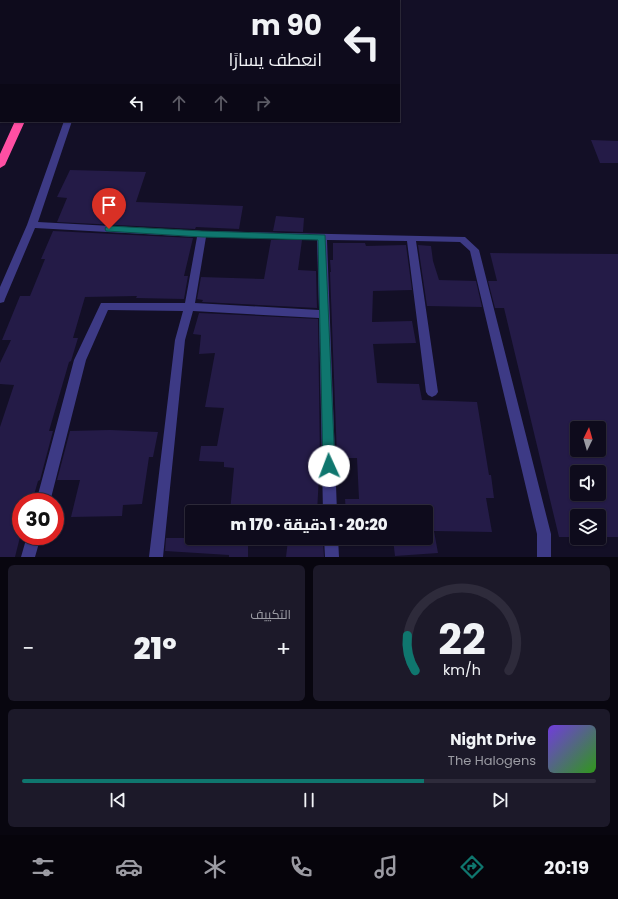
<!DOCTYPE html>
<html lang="ar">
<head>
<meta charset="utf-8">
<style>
  :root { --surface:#0e0b1c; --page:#1c1929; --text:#f1f3f6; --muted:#9b9ba3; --line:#2e2b3b; --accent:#0f766e }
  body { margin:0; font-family:Poppins,Cairo,sans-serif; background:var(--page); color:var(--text); direction:rtl; height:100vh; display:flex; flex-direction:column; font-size:15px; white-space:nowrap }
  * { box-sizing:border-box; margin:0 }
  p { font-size:13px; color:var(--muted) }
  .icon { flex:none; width:22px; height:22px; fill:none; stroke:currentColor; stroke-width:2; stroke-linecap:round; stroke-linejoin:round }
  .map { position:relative; height:557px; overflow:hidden; direction:ltr }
  .details { display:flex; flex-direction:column; gap:8px; padding:8px; background:#08060f; flex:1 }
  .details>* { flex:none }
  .banner { position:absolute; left:0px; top:0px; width:400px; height:122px; box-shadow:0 1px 3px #0004,0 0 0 1px var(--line); direction:rtl; background:#0e0b1c; color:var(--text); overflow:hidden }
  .needle { width:26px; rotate:5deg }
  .fabs { position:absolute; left:570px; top:421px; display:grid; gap:8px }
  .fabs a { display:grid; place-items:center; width:36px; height:36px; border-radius:4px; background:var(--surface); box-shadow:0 1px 3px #0004,0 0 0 1px var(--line); font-size:20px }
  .speed { position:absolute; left:12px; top:493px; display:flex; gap:8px; font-size:20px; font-weight:700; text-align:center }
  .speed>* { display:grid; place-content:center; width:52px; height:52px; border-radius:50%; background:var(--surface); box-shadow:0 1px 3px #0004,0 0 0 1px var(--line); line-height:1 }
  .speed .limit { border:6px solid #d22; background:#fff; color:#111 }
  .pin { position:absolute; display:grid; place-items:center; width:34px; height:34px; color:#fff; margin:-41px -17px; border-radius:50% 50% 50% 0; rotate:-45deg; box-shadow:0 0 4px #0007 }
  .pin .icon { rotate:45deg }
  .me { position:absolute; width:44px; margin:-22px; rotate:358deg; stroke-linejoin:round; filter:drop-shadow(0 0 3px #0008) }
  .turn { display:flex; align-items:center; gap:14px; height:84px; padding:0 12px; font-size:18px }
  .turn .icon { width:52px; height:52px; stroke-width:2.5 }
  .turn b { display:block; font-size:28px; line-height:34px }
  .lanes { display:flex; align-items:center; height:38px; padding:0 12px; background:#0003; justify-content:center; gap:20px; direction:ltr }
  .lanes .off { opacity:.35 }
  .big { font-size:30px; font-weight:800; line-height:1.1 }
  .details .card { flex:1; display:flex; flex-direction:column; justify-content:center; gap:6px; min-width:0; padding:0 14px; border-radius:6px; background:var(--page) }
  .details .dial { align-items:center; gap:0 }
  .dial svg { height:104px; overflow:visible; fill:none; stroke:var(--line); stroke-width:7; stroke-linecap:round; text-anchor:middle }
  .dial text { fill:var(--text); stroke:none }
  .song { display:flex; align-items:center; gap:12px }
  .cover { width:48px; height:48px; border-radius:6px; background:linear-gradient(135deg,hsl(260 70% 55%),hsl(110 70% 35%)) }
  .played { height:4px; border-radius:2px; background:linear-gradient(90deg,var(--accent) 70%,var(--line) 70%) }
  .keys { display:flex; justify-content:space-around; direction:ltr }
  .heat { display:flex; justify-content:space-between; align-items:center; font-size:22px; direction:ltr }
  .details .tiles { flex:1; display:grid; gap:8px; grid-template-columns:1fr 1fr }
  .card:last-child { grid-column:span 2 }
  .trip { position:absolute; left:185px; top:505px; width:248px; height:40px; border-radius:4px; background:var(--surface); box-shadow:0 1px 3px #0004,0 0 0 1px var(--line); font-weight:800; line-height:40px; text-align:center; direction:rtl }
  .dock { display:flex; height:64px; justify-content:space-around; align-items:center; background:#06040b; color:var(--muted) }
  .dock .icon { width:28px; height:28px }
  .dock .selected { color:var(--accent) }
  .dock b { font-size:18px; color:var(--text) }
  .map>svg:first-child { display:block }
  .building { fill:#241b47; fill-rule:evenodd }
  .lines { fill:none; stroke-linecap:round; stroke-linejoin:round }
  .street { fill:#3d3a85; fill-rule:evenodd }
  .primary { fill:#c25bff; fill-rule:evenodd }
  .highway { fill:#ff4fa3; fill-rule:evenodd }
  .route { fill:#0f766e; stroke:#0a4d48 }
</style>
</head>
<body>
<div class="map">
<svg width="618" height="557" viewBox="0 0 618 557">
  <rect width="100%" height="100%" fill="#130f26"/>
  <path class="building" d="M591,140L618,141V163H600Z
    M70,170L146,172L136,202L243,206L239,229L196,227L195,229L57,222L67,198L57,197Z
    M276,216L304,218L303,232L273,231Z
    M53,231L193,238L184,276H188L184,299L136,298L137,296L85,297L73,338H78L71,361L69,362L49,431H53L40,480L38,481L32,502H21V533L15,557H0V427L14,385L0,384V363L11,340H2L20,296H30L45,259H41Z
    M271,240H302L298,270L316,271L317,308L202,302L203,300L197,299L201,277L264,279Z
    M333,243H365L366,246L406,245L412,290L373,291L372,322L412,321L416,343L373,344L377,383L419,384L422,400L477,402L489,475H491L494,498H486L492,532L434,531L438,553L395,556L393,539L349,541L348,538H426V512H346L345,499H359L357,458H337L330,272H331L330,260H333Z
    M418,245L431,246L433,261L439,280L476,281L482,307L427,306Z
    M490,253L618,254V537H599V516H577V537H559L504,308H495L488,281H497ZM577,428H599V450H577ZM577,472H599V494H577Z
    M199,313L318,319L320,458L317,512H230L234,468L224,467V462L199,461L201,446H217L224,408L205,407L215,353L199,354L201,335L193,334Z
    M110,430L158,432L153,457H149L142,504L123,505L122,516L71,517L80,480H57L70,431Z
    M166,538H248V557H229V555L165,551Z
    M288,540L323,543L324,557H286Z"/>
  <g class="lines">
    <path class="street" d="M120,0H126V1H120Z
      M64,121H72L38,222L202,231L465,237L479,250L551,534V557H537V534L470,251L460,242L416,241L438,392L436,395L432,397L428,395L426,392L407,241L327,240L337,512H323L319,318L193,311L185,340L163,557H149L175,340L183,311L108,310L86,360L50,502H36L74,360L101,303H185L197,237L35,228L5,299L4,302L0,303V287L27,225ZM206,237L317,239L319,310L195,303Z
      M27,536H41L35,557H21Z
      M324,538H338L339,557H325Z"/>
    <path class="primary" d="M0,1H1L0,7Z"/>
    <path class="highway" d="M45,0H53L44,1Z
      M76,0H84V1H76Z
      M1,86V92L0,93V87Z
      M15,121H25L5,165L0,168V154Z"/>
  </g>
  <path class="route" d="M109,226L202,231L325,235L335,466L333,470L329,472L325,470L323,466L318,240L202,237L106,231L105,229L106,227Z"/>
</svg>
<div class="fabs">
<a><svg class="needle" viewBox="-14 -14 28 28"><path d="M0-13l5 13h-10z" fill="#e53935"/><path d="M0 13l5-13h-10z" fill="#9b9ba3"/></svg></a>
<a><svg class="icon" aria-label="sound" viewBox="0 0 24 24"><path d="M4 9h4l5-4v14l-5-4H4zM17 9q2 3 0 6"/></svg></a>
<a><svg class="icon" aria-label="layers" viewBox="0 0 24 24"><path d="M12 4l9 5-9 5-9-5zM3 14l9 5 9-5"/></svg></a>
</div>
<div class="speed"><div class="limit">30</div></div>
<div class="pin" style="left:109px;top:229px;background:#d93025"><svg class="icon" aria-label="arrive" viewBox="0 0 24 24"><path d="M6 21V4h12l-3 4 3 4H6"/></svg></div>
<svg class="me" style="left:329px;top:466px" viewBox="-20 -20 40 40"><circle r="19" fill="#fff"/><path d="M0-13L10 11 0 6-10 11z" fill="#0f766e"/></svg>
<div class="trip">20:20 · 1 دقيقة · 170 m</div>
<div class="banner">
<div class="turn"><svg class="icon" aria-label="left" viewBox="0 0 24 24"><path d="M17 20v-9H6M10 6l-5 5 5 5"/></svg><div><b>90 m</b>انعطف يسارًا</div></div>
<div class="lanes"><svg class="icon" aria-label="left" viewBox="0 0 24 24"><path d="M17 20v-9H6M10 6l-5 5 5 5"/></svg><svg class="icon off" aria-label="ahead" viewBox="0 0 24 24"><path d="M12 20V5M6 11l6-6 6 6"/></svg><svg class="icon off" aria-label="ahead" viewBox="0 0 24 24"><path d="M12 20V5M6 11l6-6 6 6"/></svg><svg class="icon off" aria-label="right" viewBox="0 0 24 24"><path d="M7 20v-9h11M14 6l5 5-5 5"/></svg></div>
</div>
</div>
<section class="details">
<div class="tiles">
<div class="card dial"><svg viewBox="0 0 100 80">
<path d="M14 69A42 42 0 1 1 86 69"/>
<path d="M14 69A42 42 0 0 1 8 42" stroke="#0f766e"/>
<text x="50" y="56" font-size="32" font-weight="700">22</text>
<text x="50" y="72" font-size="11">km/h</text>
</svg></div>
<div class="card"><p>التكييف</p>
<div class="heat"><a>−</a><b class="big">21°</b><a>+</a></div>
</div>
<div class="card">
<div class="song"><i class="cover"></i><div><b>Night Drive</b><p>The Halogens</p></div></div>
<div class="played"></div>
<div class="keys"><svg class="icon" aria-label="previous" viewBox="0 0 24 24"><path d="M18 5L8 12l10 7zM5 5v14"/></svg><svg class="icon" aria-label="pause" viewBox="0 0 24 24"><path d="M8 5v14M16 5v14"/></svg><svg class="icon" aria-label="next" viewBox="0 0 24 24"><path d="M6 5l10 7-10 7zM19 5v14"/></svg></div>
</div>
</div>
</section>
<nav class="dock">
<b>20:19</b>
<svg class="icon selected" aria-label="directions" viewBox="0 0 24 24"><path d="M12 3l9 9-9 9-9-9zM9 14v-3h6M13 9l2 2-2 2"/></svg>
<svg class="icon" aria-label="music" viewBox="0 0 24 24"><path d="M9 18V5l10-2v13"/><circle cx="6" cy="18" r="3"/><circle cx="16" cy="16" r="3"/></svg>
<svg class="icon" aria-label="phone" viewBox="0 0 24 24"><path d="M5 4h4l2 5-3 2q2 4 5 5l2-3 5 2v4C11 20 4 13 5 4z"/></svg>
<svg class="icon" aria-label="climate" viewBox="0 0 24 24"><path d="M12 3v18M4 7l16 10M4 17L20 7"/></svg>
<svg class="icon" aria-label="car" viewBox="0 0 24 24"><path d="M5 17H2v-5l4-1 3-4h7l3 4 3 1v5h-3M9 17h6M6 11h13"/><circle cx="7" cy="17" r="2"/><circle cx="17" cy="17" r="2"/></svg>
<svg class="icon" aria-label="filters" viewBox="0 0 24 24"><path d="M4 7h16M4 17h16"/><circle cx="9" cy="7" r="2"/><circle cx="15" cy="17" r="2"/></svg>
</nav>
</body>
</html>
